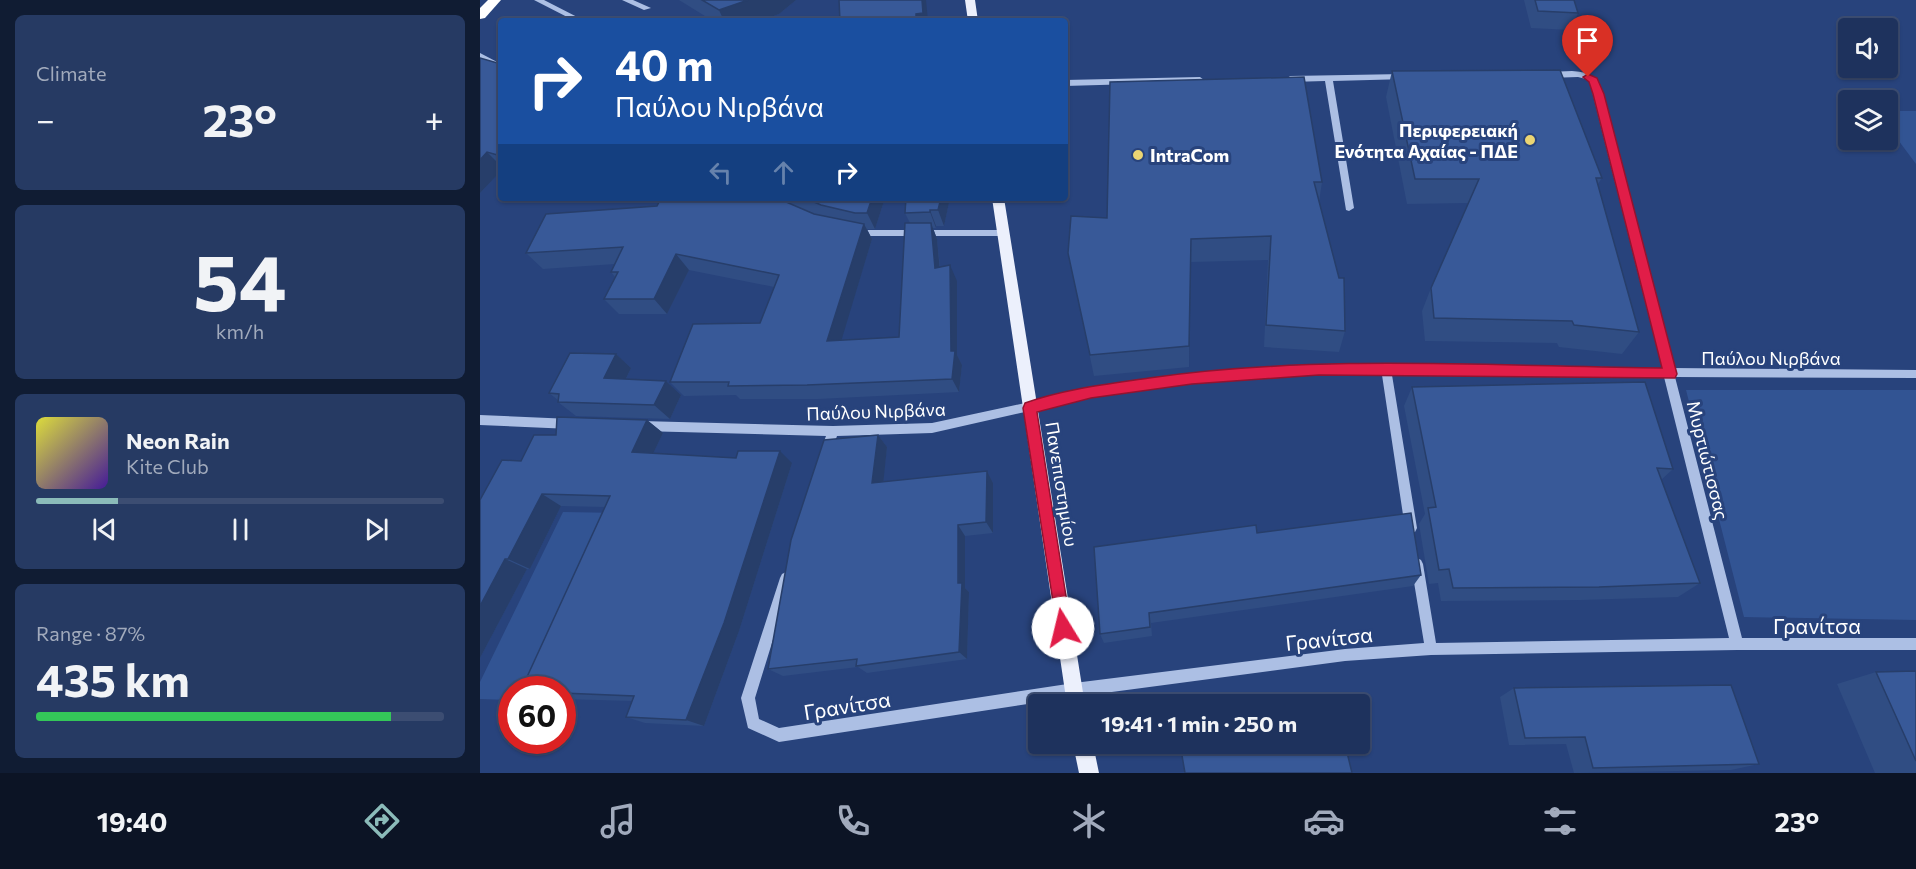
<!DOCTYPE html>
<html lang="en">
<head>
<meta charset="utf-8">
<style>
  :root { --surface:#1e325d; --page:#263a63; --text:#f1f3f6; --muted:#a1aabc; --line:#3c4d72; --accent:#8bbbb9 }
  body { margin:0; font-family:Commissioner,sans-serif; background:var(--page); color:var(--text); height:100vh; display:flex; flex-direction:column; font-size:22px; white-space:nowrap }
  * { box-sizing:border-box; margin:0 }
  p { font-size:20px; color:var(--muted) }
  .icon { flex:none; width:33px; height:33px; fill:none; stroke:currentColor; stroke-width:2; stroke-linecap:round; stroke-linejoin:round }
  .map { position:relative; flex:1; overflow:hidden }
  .side { display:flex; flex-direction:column; gap:15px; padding:15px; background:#101c33; width:480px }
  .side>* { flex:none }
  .hud { position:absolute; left:18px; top:18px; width:570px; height:183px; border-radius:6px; box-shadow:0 2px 4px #0004,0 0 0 2px var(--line); background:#1a4fa0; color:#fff; overflow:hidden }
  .tools { position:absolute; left:1358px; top:18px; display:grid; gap:12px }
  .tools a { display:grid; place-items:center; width:60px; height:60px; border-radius:6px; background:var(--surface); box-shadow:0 2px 4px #0004,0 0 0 2px var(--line); font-size:30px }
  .speed { position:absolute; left:18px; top:676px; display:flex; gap:12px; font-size:30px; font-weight:700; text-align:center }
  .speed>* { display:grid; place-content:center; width:78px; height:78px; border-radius:50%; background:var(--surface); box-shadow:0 2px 4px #0004,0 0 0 2px var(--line); line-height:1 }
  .speed .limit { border:9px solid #d22; background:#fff; color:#111 }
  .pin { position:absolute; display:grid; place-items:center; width:51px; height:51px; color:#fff; margin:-62px -26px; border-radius:50% 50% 50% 0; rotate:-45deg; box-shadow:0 0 6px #0007 }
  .pin .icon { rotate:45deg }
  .me { position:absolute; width:66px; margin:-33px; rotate:351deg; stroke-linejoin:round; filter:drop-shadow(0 0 4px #0008) }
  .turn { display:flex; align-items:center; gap:21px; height:126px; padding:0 18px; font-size:27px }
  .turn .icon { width:78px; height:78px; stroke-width:2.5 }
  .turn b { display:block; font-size:42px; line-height:51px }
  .lanes { display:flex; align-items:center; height:57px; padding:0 18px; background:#0003; justify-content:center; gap:30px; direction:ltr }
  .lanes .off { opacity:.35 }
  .big { font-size:45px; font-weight:700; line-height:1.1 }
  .side .card { flex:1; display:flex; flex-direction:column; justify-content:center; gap:9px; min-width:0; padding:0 21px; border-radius:9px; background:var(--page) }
  .side .dial { align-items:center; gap:0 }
  .dial b { font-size:78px; line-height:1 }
  .song { display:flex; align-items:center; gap:18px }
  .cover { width:72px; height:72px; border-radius:9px; background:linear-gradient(135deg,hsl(60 70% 55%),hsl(260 70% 35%)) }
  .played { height:6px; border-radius:3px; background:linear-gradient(90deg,var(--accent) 20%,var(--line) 20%) }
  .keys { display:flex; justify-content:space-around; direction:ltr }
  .heat { display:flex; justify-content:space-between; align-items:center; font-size:33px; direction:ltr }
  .charge { height:9px; border-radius:4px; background:linear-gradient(90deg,#34c759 87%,var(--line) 0) }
  .trip { position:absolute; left:548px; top:694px; width:342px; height:60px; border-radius:6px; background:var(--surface); box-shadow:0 2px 4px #0004,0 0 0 2px var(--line); font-weight:700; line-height:60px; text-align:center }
  .tab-bar { display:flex; height:96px; justify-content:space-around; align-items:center; background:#0c1425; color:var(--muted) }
  .tab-bar .icon { width:42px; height:42px }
  .tab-bar .current { color:var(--accent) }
  .tab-bar b { font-size:27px; color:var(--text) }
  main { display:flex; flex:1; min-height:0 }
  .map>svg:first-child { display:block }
  .green { fill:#325493 }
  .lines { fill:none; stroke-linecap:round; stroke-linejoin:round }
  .minor { fill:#acbfe4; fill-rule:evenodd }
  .major { fill:#ecf0fc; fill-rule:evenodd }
  .highway { fill:#fff; fill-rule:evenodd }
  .wall { fill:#304d83 }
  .shaded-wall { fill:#273e6a }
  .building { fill:#385998; stroke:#273e6a; stroke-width:1.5 }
  .route { fill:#e11d48; stroke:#92132f; stroke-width:1.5 }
  .poi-dot { fill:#ebd573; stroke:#28437c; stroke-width:2 }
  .labels { text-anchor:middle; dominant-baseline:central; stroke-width:6; stroke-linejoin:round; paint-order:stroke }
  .poi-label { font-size:18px; font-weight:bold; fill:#fff; stroke:#28437c; text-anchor:end }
  .street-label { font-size:18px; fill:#fff; stroke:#28437c }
  .near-street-label { font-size:21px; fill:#fff; stroke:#28437c }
</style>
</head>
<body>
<main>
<section class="side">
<div class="card"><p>Climate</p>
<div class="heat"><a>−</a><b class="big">23°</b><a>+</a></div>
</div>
<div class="card dial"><b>54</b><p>km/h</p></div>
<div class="card">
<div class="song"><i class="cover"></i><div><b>Neon Rain</b><p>Kite Club</p></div></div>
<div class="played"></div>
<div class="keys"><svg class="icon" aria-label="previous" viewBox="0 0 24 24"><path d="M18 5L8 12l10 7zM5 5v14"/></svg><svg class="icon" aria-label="pause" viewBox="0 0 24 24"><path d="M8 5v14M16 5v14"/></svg><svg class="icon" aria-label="next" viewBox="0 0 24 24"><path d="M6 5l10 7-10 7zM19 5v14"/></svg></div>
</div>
<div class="card"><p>Range · 87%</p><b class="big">435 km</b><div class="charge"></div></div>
</section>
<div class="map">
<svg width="1436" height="773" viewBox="0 0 1436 773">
  <rect width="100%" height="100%" fill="#28437c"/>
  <path class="green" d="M1407,111H1436V164L1407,125Z
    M1206,390H1436V620L1264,617Z
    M83,512L140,513L61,690H32L31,700L0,699V682Z"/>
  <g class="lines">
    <path class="minor" d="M54,0H64L105,21H95Z
      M142,0H153L171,8L164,10Z
      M0,53L21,64V69L0,58Z
      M1092,71C1106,72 1115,74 1121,89L1192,368L1436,370V378L1195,377L1262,638H1436V650H1257L951,655L865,661L594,697L299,742L268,728L261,698L300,578L302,574L306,572L310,574L312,578L275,698L279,719L299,728L594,683L865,649L944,643L931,564L933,560L937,558L941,560L943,564L956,643L1249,638L1184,377L912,375L937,528L935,532L931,533L927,532L925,528L902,375L839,374L731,380L611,397L452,433L357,436L350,455L346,457L342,455L340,452L346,436L161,431L157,429L156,426L157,423L161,421L353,426L452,423L611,389L731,372L839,366H902L906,365L910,366L1182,368L1110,83L1106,79L1098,77L1068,78L1064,75L1068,72Z
      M924,74L928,77L927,79L853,81L874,208L869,211L866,210L845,81L810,82L806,79L810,76Z
      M720,77L724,80L723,82L585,86V80Z
      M376,230H523L528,233L523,236H376L371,233Z
      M0,415L91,419L95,421L96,424L95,427L91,429L0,425Z"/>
    <path class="major" d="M485,0H495L498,21H488Z
      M512,198H524L605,705H587Z
      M593,744H613L619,773H599Z"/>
    <path class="highway" d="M8,0H21L5,18L0,19V8Z"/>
  </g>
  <path class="wall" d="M199,0H316L299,14L280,21H233Z
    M1044,0H1094L1098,13L1091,30L1051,28Z
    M21,64V171L0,193Z
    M912,71L1122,178L1118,184L1159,332L1142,354L1079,347L1077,343L945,341L942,311L951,288L988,203L927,204L906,97Z
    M630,82L842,182L839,202L865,331L859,352L784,347L788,260L711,262L709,367L614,376L588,253L627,218Z
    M298,198H405L395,229H387L392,239L361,340L419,337L430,223L425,213L426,198H470L464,226H456V228H453L457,239L460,267L477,281V355L482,365L479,392L338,399H260L256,395L204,396L190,382L280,323L294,287L209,270L187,314H139L124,299L135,277L131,272L135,264L63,269L46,253L177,206Z
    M136,354L151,368L146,379L186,381L201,395L190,419L96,416L78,402V400L69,393Z
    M932,387L1193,469L1181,480L1220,583L1198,597L1101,600L961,601L958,583L949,584L939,524L945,514L924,406Z
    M167,420L183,433L173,453L312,463L259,631L224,726L165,723L146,717L152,701L82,699V690L125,507L81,506L50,569H47L0,658V500L41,461L76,435Z
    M398,435L407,447L403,482L507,471L513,483V533L485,536V588L489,592L487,659L387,673L378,667L303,676L288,669Z
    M777,533L941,575L933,586L671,623L672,636L624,643L620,634Z
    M1436,671V773H1395L1357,684L1396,672Z
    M1034,688L1279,764L1251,770L1094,773L1086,744L1029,745L1020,697Z"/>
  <path class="shaded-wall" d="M268,0H316L299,14L280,21H244L239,10Z
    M442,0H446L448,21H436V14Z
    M7,152L21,166V171L0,193V160Z
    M392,198H405L395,229L387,213Z
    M461,198H470L464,226L458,210Z
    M450,210L456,226V228L450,212Z
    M451,223L457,239L461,283L455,268Z
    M384,224L392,239L357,355L347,341Z
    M711,239V262L709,367V346Z
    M196,254L209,270L187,314L174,299Z
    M470,265L477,281V355L482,365L479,392L472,379L471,351Z
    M136,354L151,368L140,391L124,378Z
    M186,381L201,395L190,419L174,405Z
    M167,420L183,433L168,464L152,452Z
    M398,435L407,447L402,495L392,483Z
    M300,451L312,463L259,631L224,726L206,720Z
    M507,471L513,483V533L506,522Z
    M62,494L81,506L50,569L28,559Z
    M478,525L485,536V588L489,592L487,659L479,652Z
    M25,559L47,569L0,658V606Z"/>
  <path class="building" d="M222,0H268L239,10Z
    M359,0H442L443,13L436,14V21H360Z
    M1055,0H1094L1098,13L1058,11Z
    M0,58L21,64V156L7,152L0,160Z
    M1080,70L1122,178H1116L1159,332L1094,325L1092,321L954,318L951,288L999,179H935L912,71Z
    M824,77L842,182H834L859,278H864L865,331L786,325L791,236L711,239L709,346L610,355L588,253L591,216L627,218L630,82Z
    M181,198H297L334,214L384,224L347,341L419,337L425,223H451L455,268L470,265L471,351H475L472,379L327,385L248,386L249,382H190L213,324L280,323L299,275L196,254L174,299H124L138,272H131L143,247L46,253L66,214L177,206Z
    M325,198H392L387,213H375L341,205Z
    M426,198H461L458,210H450V212L425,213Z
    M90,353L136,354L124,378L186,381L174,405L78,402L79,394L69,393Z
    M1165,382L1193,469L1177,468L1220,583L1119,587L973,588L969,569L959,570L948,508L956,507L932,387Z
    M77,417L167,420L152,452L256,458L258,451H300L244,623L206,720L146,717L154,696L82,693V690H41L130,496L62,494L28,559H25L0,606V500L22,460L41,461L54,435H76Z
    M398,435L392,483L507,471L506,522L478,525V583H482L479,652L376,666L377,659L288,669L311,540L344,440Z
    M931,513L941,575L669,613L670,627L620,634L614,547L776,525L777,533Z
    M1436,671V761L1396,672Z
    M1251,685L1279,764L1113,768L1105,737L1045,738L1034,688Z
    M700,744H865L872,773H705Z"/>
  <path class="route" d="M1108,74L1117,78L1124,94L1197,374L1195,378L839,375L712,384L611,398L557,412L591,628L589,634L583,637L578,634L543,408L545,403C584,389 628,384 669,378C837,354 1012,366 1182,368L1113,94L1109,82L1103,77Z"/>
  <g class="poi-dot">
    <circle cx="1050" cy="140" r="6"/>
    <circle cx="658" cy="155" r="6"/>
  </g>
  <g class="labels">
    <g class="poi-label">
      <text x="1038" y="130">Περιφερειακή<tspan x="1038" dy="21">Ενότητα Αχαίας - ΠΔΕ</tspan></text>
      <text x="670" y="155" text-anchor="start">IntraCom</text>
    </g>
    <g class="street-label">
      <text x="1291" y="358">Παύλου Νιρβάνα</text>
      <text transform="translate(396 411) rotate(-2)">Παύλου Νιρβάνα</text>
      <text transform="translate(1228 460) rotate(76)">Μυρτιώτισσας</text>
      <text transform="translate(582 484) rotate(81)">Πανεπιστημίου</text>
    </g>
    <g class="near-street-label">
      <text x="1337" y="625">Γρανίτσα</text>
      <text transform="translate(849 638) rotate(-6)">Γρανίτσα</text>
      <text transform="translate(367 705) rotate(-9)">Γρανίτσα</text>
    </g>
  </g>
</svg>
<div class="tools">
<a><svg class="icon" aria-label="sound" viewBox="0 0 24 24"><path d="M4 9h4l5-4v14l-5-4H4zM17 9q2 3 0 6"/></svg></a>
<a><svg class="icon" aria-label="layers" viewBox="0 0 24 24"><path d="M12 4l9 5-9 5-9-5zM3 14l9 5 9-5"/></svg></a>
</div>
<div class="speed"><div class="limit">60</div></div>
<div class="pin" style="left:1108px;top:77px;background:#d93025"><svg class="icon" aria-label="arrive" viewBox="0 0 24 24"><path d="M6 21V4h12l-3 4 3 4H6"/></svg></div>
<svg class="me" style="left:583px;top:628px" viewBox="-20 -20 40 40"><circle r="19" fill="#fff"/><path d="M0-13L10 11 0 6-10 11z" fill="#e11d48"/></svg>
<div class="trip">19:41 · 1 min · 250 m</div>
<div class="hud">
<div class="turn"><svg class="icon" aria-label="right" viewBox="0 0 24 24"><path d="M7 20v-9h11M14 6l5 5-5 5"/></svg><div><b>40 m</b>Παύλου Νιρβάνα</div></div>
<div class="lanes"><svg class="icon off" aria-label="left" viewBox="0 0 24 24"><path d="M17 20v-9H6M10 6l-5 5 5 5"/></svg><svg class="icon off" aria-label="ahead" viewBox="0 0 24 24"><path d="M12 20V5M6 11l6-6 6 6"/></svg><svg class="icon" aria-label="right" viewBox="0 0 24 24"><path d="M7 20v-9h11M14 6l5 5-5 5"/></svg></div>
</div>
</div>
</main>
<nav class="tab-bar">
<b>19:40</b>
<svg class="icon current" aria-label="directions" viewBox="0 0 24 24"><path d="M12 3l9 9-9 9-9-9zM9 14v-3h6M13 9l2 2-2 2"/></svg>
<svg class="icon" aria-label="music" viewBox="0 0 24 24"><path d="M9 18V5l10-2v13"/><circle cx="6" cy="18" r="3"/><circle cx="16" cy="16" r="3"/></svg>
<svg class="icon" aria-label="phone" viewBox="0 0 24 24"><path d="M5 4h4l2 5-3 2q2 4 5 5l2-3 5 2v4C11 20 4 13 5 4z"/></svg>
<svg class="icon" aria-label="climate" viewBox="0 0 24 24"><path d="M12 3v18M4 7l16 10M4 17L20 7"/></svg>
<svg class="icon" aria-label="car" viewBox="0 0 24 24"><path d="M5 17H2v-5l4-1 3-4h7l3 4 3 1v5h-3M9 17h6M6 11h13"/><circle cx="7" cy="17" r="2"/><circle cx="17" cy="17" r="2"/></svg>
<svg class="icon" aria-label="filters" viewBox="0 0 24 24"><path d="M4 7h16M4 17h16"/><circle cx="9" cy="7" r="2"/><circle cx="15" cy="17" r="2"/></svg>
<b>23°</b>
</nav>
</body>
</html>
